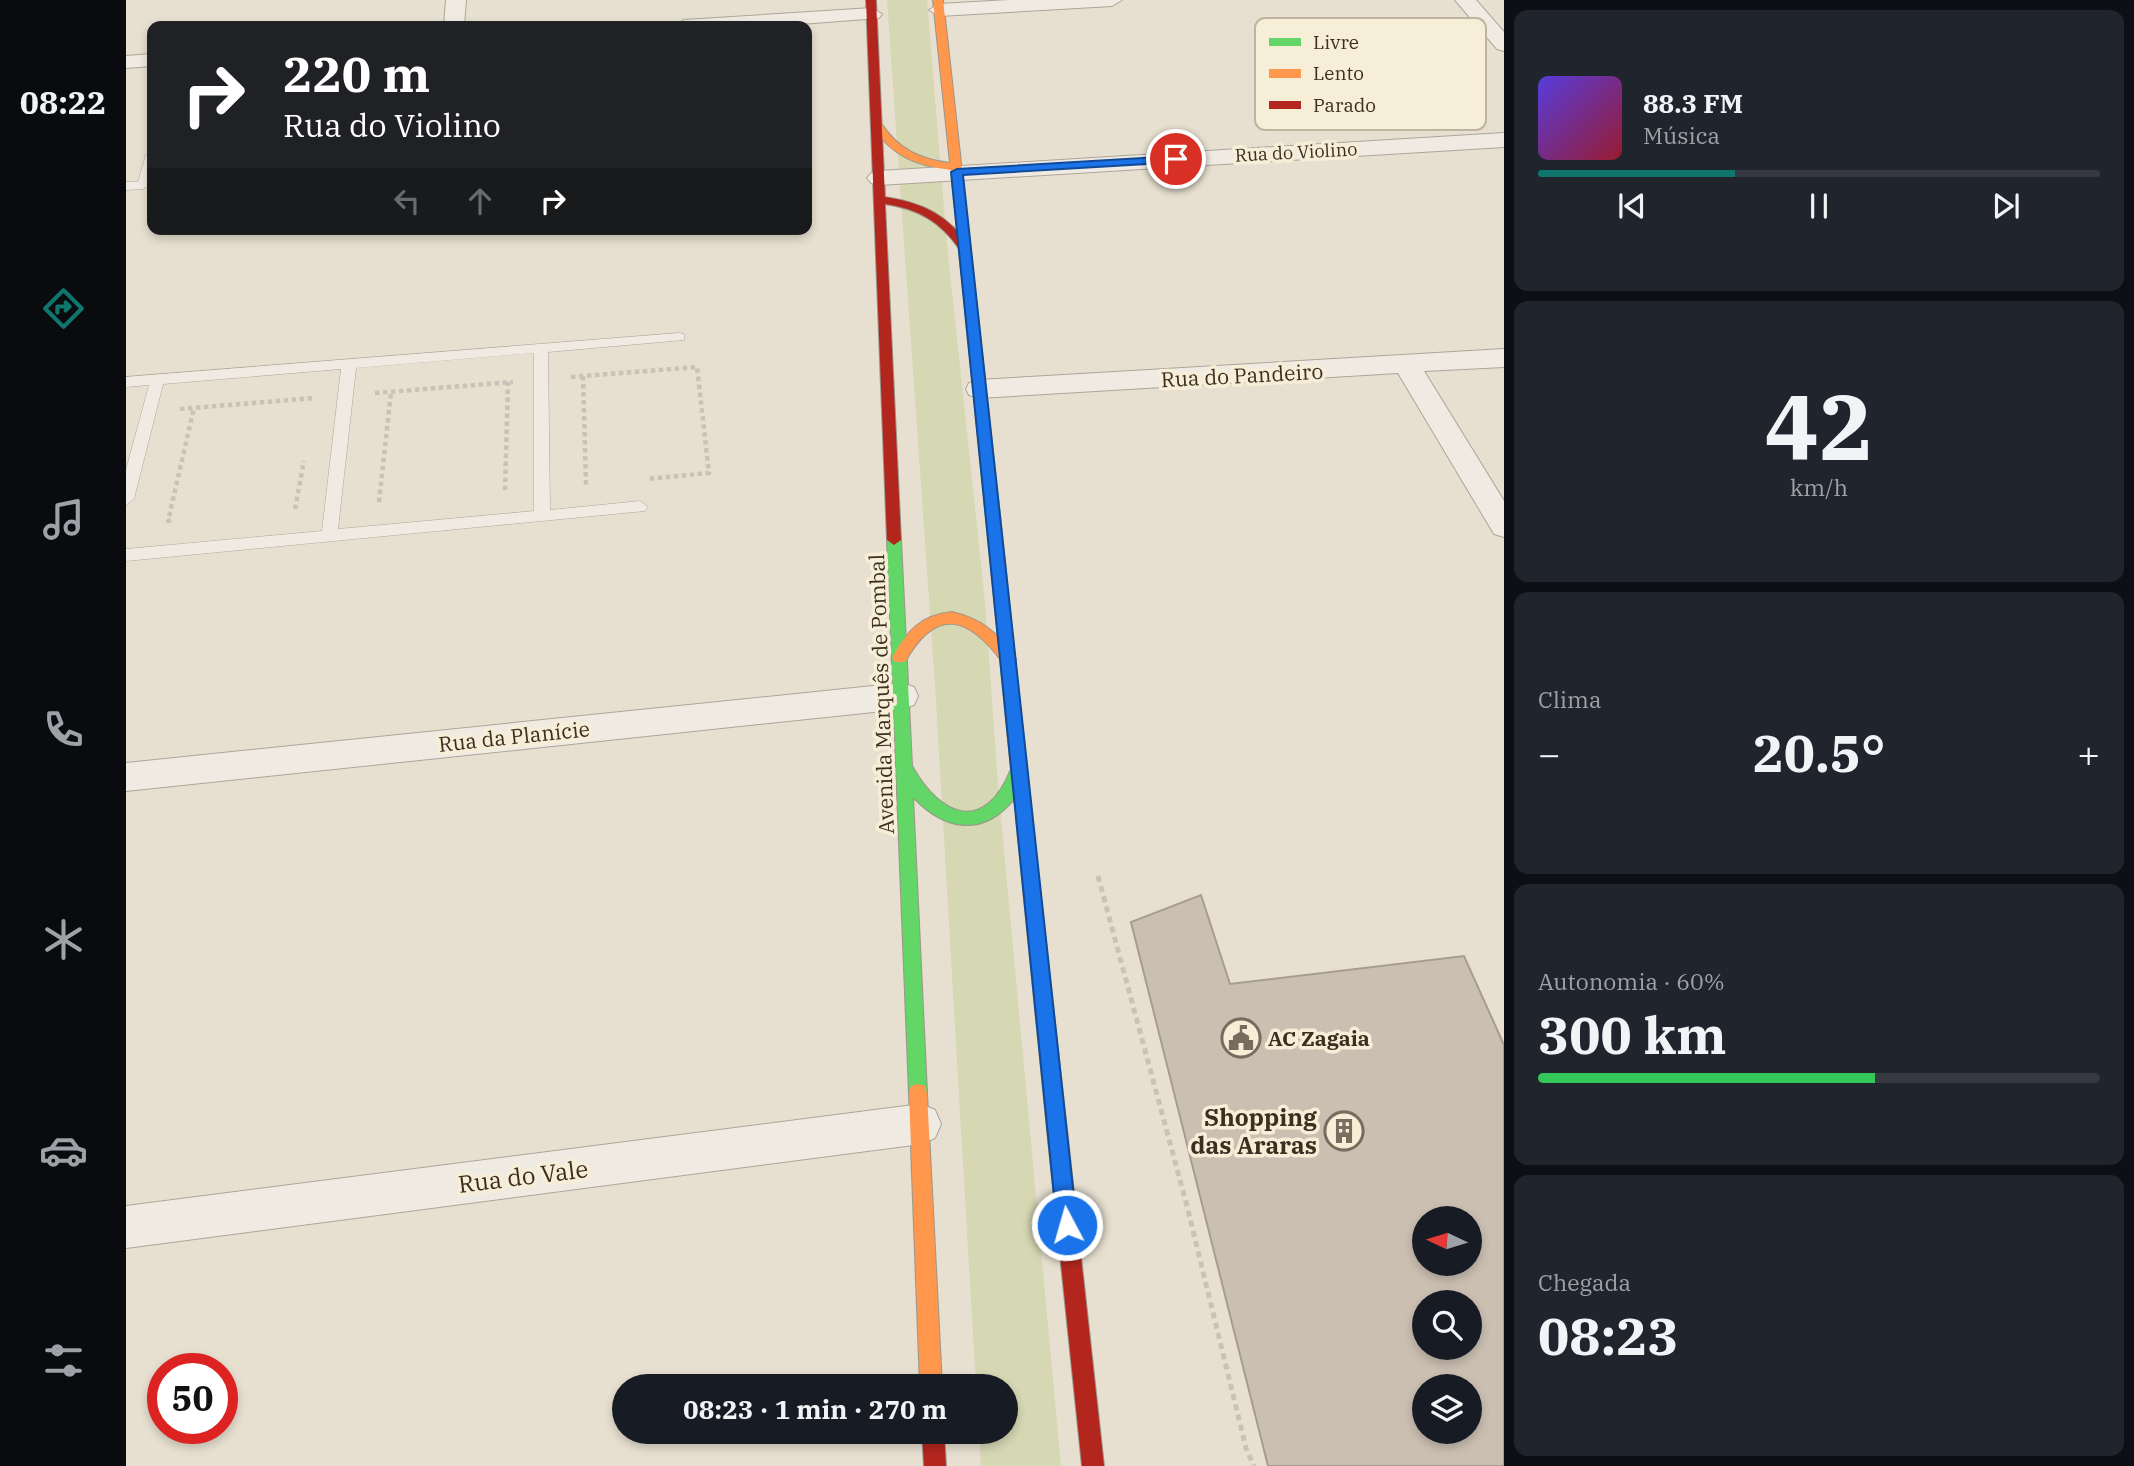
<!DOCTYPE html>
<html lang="pt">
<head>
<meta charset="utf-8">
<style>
  :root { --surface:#171b24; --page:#20242c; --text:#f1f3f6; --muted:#9ea1a6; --line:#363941; --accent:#0f766e }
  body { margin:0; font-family:"IBM Plex Serif",serif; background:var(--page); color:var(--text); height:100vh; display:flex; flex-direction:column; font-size:26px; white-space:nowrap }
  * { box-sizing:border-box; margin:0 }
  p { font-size:23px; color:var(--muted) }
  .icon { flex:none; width:38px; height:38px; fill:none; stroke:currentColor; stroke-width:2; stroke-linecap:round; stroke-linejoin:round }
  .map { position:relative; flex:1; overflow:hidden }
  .drawer { display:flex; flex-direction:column; gap:10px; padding:10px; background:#0d0f14; width:630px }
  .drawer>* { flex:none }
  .guide { position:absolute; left:21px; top:21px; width:665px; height:214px; border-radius:14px; box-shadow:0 4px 10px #0003; background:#202124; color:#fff; overflow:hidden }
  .needle { width:46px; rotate:274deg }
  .buttons { position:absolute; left:1286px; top:1206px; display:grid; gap:14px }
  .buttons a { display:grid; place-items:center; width:70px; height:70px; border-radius:50%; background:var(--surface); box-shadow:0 4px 10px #0003; font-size:35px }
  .speed { position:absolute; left:21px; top:1353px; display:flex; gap:14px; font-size:35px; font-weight:700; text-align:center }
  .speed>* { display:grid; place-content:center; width:91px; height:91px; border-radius:50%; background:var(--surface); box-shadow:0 4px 10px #0003; line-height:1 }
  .speed .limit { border:10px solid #d22; background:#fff; color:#111 }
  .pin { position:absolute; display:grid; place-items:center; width:60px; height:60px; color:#fff; margin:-30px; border:4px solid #fff; border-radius:50%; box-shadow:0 2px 7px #0007 }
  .me { position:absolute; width:77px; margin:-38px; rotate:354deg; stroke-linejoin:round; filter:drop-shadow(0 0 5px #0008) }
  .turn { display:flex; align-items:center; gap:24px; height:147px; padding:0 21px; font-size:32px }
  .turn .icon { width:91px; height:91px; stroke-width:2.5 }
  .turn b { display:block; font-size:49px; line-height:60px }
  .lanes { display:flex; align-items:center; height:66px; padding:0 21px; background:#0003; justify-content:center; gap:35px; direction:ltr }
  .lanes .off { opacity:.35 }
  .big { font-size:52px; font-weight:800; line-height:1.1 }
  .drawer .card { flex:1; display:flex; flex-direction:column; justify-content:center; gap:10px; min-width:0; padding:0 24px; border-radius:14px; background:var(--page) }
  .drawer .dial { align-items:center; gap:0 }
  .dial b { font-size:91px; line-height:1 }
  .song { display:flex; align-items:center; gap:21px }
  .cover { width:84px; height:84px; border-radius:10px; background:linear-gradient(135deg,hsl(250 70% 55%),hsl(350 70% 35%)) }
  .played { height:7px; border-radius:4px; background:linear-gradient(90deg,var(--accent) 35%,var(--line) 35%) }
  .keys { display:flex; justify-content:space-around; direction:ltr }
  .heat { display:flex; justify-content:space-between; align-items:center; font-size:38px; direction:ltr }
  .charge { height:10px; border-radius:5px; background:linear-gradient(90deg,#34c759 60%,var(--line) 0) }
  .trip { position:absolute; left:486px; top:1374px; width:406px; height:70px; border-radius:35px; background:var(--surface); box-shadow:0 4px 10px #0003; font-weight:800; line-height:70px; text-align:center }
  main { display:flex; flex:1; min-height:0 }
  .tab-bar { display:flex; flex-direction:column; width:126px; justify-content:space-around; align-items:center; background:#090b0e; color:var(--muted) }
  .tab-bar .icon { width:49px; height:49px }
  .tab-bar .on { color:var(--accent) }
  .tab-bar b { font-size:32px; color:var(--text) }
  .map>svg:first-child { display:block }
  .green { fill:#d6d7b3 }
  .building { fill:#cbbfb2; stroke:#a89c90; stroke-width:2; fill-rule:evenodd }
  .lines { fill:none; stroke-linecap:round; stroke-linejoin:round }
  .lane-casing { stroke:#ada599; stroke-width:1 }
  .street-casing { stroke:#ada599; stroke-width:2 }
  .fast-casing { stroke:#9c958a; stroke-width:2 }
  .slow-casing { stroke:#9c958a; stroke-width:2 }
  .jam-casing { stroke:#9c958a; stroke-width:2 }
  .path-far1 { stroke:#c8c2b9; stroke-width:4.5; stroke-dasharray:4.5 3.5; stroke-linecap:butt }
  .path { stroke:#c8c2b9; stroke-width:5; stroke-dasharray:6 4.5; stroke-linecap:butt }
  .lane { fill:#efebe3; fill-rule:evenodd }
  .street { fill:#efebe3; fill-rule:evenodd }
  .fast { fill:#63d668; fill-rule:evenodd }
  .slow { fill:#ff974d; fill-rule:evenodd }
  .jam { fill:#b3261e; fill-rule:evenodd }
  .route { fill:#1a73e8; stroke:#114b97; stroke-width:2 }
  .labels { text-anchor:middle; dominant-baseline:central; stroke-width:7; stroke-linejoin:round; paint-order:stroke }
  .far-street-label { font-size:18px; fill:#3d2e20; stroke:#f7eed8 }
  .street-label { font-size:21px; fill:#3d2e20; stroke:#f7eed8 }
  .poi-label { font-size:21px; font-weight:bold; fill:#3d2e20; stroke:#f7eed8; text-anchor:start }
  .near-poi-label { font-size:24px; font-weight:bold; fill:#3d2e20; stroke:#f7eed8; text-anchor:end }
  .near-street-label { font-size:24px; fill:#3d2e20; stroke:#f7eed8 }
  .key { fill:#f7eed8; stroke:#bfb4a1; stroke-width:2 }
  .key-label { font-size:19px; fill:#3d2e20 }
</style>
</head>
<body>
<main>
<nav class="tab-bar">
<b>08:22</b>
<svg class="icon on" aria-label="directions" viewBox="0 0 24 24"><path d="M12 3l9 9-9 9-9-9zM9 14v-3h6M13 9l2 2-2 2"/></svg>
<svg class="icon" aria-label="music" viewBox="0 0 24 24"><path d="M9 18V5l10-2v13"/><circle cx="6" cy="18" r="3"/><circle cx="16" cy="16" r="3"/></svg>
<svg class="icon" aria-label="phone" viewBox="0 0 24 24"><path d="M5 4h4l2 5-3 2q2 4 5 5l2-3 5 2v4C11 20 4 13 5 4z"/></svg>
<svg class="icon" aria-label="climate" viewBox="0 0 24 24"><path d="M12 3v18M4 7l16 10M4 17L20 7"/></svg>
<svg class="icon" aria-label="car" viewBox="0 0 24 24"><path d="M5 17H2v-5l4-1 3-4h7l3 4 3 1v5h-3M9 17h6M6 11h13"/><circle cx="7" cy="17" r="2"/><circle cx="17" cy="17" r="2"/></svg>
<svg class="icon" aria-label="filters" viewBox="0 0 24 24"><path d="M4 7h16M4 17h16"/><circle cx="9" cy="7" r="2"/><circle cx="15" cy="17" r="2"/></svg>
</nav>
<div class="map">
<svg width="1378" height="1466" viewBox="0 0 1378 1466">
  <rect width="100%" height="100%" fill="#e7e0d1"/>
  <path class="green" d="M761,0H801L821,244L859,602L872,785L935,1466H855L853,1432H880V1386H850L809,685Z"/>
  <path class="building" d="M1075,895L1104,984L1338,956L1378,1045V1466H1142L1005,922ZM1298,1218H1344V1264H1298ZM1298,1302H1344V1348H1298ZM1298,1386H1344V1432H1298Z"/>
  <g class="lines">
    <g class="lane-casing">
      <path id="lane" d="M26,151V174L23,185L17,189L0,190V182H12L20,155Z
        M553,333L558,334V340L422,352L424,510L514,501L522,507L519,511L0,561V549L196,531L215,369L37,384L8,499L0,505V470L23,385L0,387V377ZM408,353V511L212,529L230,368Z"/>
    </g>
    <g class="street-casing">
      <path id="street" d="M320,0H340L338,26H318Z
        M883,0H996L986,6L813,16L803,10L813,4Z
        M1329,0H1350L1378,32V51L1371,49Z
        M746,8L756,14L753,18L649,26H548L558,20Z
        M26,54V66L0,68V56Z
        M1378,133V147L753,185L745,183L741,178L745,173L753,171Z
        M1378,349V367L1298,371L1378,501V537L1368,534L1272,373L853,398L843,395L840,389L843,383L853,380Z
        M776,683L788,687L792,696L788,705L776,709L0,791V763Z
        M795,1104L809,1110L815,1124L809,1138L795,1144L0,1248V1206Z"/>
    </g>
    <g class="fast-casing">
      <path id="fast" d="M866,502L873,507L906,818L904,823L898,825L892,823L888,799C857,837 819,831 787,797L801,1093L799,1100L792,1102L785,1100L783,1093L761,540L768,535L775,540L786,766C815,818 859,834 885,769L859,507Z"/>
    </g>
    <g class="slow-casing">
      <path id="slow" d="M807,0H817L873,507L866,512L859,507L825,170C790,165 765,156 746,125L755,123C772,149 793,159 824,163Z
        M826,612C855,619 871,632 887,655L890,659L887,663H877C843,616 810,606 779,662H769L766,658C781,631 795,615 826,612Z
        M898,811L904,813L906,818L942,1139L939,1146L932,1149L925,1146L922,1139L890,818L892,813Z
        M792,1084L799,1086L801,1093L816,1386H794L783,1093L785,1086Z"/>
    </g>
    <g class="jam-casing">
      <path id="jam" d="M740,0H750L759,197C797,203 823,215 844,248L842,250H834C815,222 793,209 759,204L775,540L768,545L761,540Z
        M932,1129L939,1132L942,1139L978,1466H956L922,1139L925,1132Z
        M796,1432H818L820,1466H798Z"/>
    </g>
    <path class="path-far1" d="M457,376L460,485
      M445,377L571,367L583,473L521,479
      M249,393L387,382
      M54,409L188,398
      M379,490L382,382
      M253,502L265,392
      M169,509L178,461
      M45,520L42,521L68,408"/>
    <path class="path" d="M972,876L1061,1206L1120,1448L1128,1466"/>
    <use href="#lane" class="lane"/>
    <use href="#street" class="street"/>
    <use href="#fast" class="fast"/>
    <use href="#slow" class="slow"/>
    <use href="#jam" class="jam"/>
  </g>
  <path class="route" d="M1050,156L1055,159L1054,162L837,175L951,1225L948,1232L941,1235L934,1232L931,1225L825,172L831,169Z"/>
  <defs>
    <g id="civic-ring" transform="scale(2.0125)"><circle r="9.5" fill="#f7eed8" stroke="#786c5e" stroke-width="1.5"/><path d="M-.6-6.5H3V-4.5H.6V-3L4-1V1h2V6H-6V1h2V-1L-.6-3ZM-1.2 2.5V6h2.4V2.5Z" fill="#786c5e"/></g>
    <g id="building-ring" transform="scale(2.0125)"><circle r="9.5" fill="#f7eed8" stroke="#786c5e" stroke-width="1.5"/><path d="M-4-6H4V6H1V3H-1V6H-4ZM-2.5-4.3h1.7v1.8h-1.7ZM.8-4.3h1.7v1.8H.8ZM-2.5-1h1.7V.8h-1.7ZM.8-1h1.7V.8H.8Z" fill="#786c5e"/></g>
  </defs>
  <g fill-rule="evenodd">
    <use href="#civic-ring" x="1115" y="1038"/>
    <use href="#building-ring" x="1218" y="1131"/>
  </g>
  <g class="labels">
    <g class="far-street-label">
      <text transform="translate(1170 152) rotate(-3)">Rua do Violino</text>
    </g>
    <g class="street-label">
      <text transform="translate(1116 375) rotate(-3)">Rua do Pandeiro</text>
      <text transform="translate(755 694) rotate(-92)">Avenida Marquês de Pombal</text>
      <text transform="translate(388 736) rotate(-6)">Rua da Planície</text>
    </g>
    <g class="poi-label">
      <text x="1142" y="1038">AC Zagaia</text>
    </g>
    <g class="near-poi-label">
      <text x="1191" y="1117">Shopping<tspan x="1191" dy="28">das Araras</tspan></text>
    </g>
    <g class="near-street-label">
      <text transform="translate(397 1176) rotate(-7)">Rua do Vale</text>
    </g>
  </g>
  <rect x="1129" y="18" width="231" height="112" rx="10" class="key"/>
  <rect x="1143" y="38" width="32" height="8" fill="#63d668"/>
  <rect x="1143" y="69" width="32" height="9" fill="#ff974d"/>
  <rect x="1143" y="101" width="32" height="8" fill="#b3261e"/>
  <g class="key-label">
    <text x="1187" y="49">Livre</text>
    <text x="1187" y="80">Lento</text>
    <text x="1187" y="112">Parado</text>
  </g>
</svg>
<div class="buttons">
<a><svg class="needle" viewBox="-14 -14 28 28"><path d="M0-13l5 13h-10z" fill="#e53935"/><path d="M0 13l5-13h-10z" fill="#9ea1a6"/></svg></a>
<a><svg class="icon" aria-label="search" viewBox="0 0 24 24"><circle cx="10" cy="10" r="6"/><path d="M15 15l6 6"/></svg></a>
<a><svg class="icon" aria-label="layers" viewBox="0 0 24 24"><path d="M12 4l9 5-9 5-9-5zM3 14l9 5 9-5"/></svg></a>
</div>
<div class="speed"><div class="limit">50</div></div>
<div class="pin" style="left:1050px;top:159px;background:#d93025"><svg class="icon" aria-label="arrive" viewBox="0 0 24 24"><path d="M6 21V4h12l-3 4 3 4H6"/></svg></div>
<svg class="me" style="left:941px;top:1225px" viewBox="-20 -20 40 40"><circle r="17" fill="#1a73e8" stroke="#fff" stroke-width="3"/><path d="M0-11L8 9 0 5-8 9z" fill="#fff"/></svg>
<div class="trip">08:23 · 1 min · 270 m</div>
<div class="guide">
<div class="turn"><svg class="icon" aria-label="right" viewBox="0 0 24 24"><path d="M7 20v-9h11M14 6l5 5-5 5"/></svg><div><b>220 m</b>Rua do Violino</div></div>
<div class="lanes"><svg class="icon off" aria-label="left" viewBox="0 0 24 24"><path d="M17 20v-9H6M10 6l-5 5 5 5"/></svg><svg class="icon off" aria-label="ahead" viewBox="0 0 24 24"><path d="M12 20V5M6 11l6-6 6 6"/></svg><svg class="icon" aria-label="right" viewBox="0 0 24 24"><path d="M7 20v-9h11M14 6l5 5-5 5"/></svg></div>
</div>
</div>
<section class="drawer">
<div class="card">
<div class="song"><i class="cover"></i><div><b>88.3 FM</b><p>Música</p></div></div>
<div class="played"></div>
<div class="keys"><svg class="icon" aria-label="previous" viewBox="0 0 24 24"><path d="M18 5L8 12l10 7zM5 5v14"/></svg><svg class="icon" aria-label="pause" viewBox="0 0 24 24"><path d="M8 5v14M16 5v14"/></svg><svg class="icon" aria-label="next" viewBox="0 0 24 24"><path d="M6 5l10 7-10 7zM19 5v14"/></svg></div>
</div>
<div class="card dial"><b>42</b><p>km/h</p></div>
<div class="card"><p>Clima</p>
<div class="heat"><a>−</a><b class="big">20.5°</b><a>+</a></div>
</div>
<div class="card"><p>Autonomia · 60%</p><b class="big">300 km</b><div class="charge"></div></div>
<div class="card"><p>Chegada</p><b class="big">08:23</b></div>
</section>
</main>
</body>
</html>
